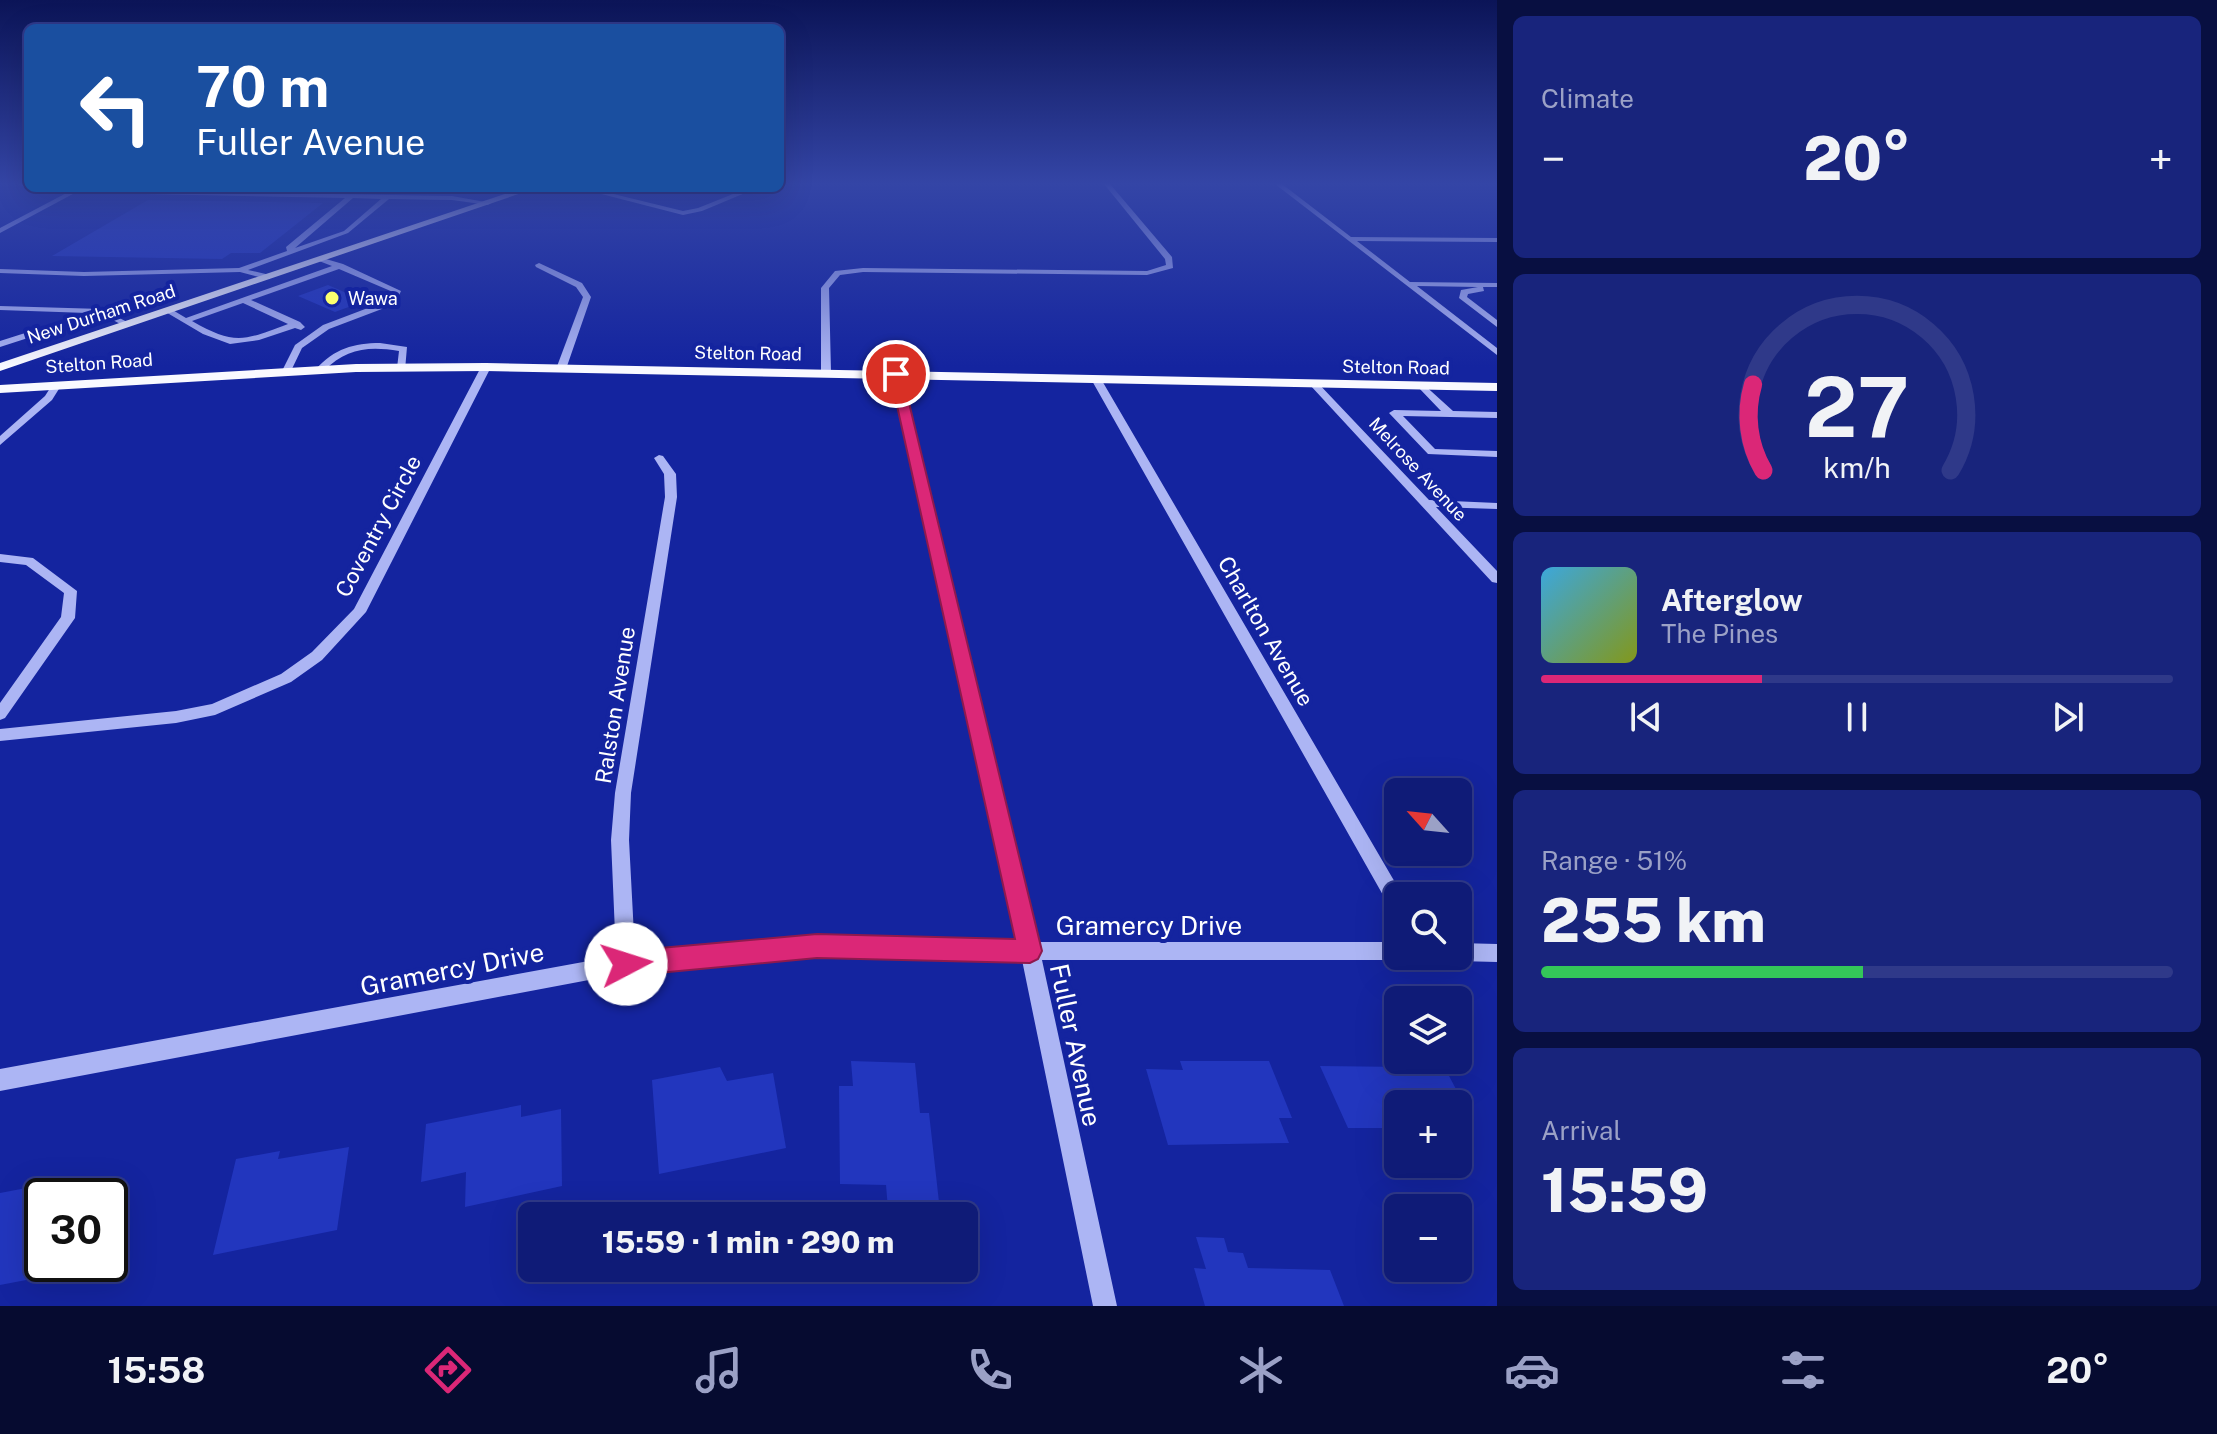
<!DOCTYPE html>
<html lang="en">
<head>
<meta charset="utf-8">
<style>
  :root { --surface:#0f1b77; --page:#18247c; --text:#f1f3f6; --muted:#9ba1c6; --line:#2f3989; --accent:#db2777 }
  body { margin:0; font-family:"Public Sans",sans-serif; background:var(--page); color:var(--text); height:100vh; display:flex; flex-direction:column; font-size:30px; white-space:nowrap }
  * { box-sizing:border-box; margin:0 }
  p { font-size:26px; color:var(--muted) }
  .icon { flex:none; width:44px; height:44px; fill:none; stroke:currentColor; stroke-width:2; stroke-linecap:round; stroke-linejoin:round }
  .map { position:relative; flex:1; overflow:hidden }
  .panel { display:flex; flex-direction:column; gap:16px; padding:16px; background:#080f41; width:720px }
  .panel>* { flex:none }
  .hud { position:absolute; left:24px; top:24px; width:760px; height:168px; border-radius:12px; box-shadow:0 8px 32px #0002,0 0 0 2px var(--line); background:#1a4fa0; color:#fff; overflow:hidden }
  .needle { width:52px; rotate:297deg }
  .fabs { position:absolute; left:1384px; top:778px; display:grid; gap:16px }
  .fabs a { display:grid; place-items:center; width:88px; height:88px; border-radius:12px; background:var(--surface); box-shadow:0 8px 32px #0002,0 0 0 2px var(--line); font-size:40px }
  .speed { position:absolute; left:24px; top:1178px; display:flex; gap:16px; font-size:40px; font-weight:700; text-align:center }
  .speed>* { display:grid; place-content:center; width:104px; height:104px; border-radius:50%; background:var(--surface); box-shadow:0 8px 32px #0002,0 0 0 2px var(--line); line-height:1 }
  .speed .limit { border:4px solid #111; border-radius:12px; background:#fff; color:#111 }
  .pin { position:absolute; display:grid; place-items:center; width:68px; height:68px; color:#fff; margin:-34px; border:4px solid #fff; border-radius:50%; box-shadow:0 2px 8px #0007 }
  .me { position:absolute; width:88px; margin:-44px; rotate:85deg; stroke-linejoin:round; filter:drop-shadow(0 0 6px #0008) }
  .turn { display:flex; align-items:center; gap:28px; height:168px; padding:0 40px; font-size:36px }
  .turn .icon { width:104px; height:104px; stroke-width:2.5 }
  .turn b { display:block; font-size:56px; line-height:68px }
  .big { font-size:60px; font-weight:800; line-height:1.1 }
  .panel .tile { flex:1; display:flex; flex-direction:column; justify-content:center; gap:12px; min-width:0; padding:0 28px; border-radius:12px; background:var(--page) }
  .panel .dial { align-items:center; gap:0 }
  .dial svg { height:208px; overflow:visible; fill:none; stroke:var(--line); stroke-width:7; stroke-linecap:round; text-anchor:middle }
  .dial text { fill:var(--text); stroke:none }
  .song { display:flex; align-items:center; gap:24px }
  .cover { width:96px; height:96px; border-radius:12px; background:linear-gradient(135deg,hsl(200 70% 55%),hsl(70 70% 35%)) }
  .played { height:8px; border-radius:4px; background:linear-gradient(90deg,var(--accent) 35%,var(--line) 35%) }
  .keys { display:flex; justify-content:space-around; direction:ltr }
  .heat { display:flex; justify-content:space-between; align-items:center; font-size:44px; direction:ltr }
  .charge { height:12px; border-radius:6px; background:linear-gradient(90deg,#34c759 51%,var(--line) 0) }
  .trip { position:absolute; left:518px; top:1202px; width:460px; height:80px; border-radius:12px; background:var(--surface); box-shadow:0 8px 32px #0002,0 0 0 2px var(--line); font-weight:800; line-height:80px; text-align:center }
  .tabs { display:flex; height:128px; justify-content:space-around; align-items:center; background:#060b30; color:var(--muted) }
  .tabs .icon { width:56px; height:56px }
  .tabs .active { color:var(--accent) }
  .tabs b { font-size:36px; color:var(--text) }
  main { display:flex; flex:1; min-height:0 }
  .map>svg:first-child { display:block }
  .building { fill:#2236be }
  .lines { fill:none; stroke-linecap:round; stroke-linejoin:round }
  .minor { fill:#acb5f4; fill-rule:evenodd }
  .major { fill:#f9f9ff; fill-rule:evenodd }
  .route { fill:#db2777; stroke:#8e194d; stroke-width:2 }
  .poi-dot { fill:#fbff6f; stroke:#14249f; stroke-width:3 }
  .labels { text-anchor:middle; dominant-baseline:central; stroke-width:8; stroke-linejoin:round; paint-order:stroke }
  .far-poi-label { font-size:18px; fill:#fff; stroke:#14249f; text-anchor:start }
  .far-street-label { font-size:18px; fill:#fff; stroke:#14249f }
  .street-label { font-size:22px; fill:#fff; stroke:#14249f }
  .near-street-label { font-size:26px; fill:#fff; stroke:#14249f }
</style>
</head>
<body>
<main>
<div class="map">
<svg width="1497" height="1306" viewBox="0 0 1497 1306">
  <rect width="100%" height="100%" fill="#14249f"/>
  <path class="building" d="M148,200L323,203L260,253H231L222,259L52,256Z
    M328,285L365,301L335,312L298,296Z
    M851,1061L915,1063L920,1113H929L940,1211L888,1209L886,1185L840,1184L839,1086H853Z
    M1180,1061H1269L1292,1118H1279L1289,1143L1168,1145L1146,1069L1183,1070Z
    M1320,1066L1406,1067L1416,1075L1449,1076L1464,1104H1398V1128H1348Z
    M720,1067L727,1081L773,1073L786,1148L659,1174L652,1080Z
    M521,1105V1117L561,1109L562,1186L465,1207L466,1172L421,1182L426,1124Z
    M349,1147L337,1230L213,1255L236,1159L280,1151L278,1159Z
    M42,1185V1277L0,1285V1193Z
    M1196,1237L1224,1238L1228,1252L1243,1253L1248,1268L1330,1270L1344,1306H1205L1194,1268L1206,1269Z"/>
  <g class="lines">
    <path class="minor" d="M18,184H28V188L19,185Z
      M1104,184H1110L1172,257L1173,268L1147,275L863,272L840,275L829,288L831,372L826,375L821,372V288L835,271L863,268L1147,271L1166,265L1165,259Z
      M1275,184H1282L1351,237L1497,238V242L1357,241L1410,282L1497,283V287H1483L1484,291L1468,294L1467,297L1497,320V327L1459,298L1461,290L1478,287L1417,286L1497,348V355Z
      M76,188H84L0,233V228Z
      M578,188H589L683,211L698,208L748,188H757L702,211L683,215Z
      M147,191L452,196L491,203L488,205L452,200L389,199L348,233L248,270L270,275V279H267L240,272L84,276L0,273V269L84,272L239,268L287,251L286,247L345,198L145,194ZM353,198L381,199L344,231L295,248Z
      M319,257L343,264L401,291L395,304L329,329L302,348L290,373L282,371L295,345L323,325L389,300L393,292L339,269L251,300L300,322L305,327L301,330L295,328L259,340L230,344L203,334L164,311L171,309L186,318L332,266L319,261ZM243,303L288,324C244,341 234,345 192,321Z
      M539,263L582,283L591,297L566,369L561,372L556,369L583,297L576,287L536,267L535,265Z
      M0,306L102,309L131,324L124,326L100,313H93V317L0,347V341L88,313L0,310Z
      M380,343L407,347L405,370L397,368L399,351C369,346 346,348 324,371L316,369C334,349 354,343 380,343Z
      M486,364L491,367L366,612L322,660L291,682L215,715L176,723L0,741V729L176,711L212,704L281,674L312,652L354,609L481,367Z
      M896,371L901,374L1037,942H1398V956H1405L1398,960H1042L1117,1306H1093L1022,960L817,955L626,973L0,1091V1069L616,956L611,840L615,793L665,497L664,474L654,458L659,455L663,456L676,474L677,497L631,793L629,840L635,954L817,937L1018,942L891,374Z
      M1096,376L1101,379L1403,896H1398V913L1392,911L1091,379Z
      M1310,381H1316L1429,500L1497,503V509L1436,507L1497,571V583L1492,582L1310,385Z
      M54,382L62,384L52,400L0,445V436L45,396Z
      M1421,382L1453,411L1497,412V418L1403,416L1435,449L1497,451V457L1428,454L1389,413L1394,410L1441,411L1418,387L1416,385Z
      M0,554L33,558L77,591L75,618L5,718L0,720V703L61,617L64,593L26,565L0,562Z
      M1458,943L1497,944V962L1458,961L1451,959L1450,956H1458Z"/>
    <path class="major" d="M523,188H536L0,371V363Z
      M486,363L1497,383V391L486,371L356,372L0,393V385L356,364Z"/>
  </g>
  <linearGradient id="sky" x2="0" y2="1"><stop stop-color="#0b1457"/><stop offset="0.5" stop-color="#3445a6"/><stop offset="1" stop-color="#3445a6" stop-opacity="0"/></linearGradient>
  <rect width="1497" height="367" fill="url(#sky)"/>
  <path class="route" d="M896,371L902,374L1042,951L1038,959L1030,963L817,958L626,976L617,972L613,964L617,955L626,951L817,934L1015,939L890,374Z"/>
  <circle class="poi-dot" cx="332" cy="298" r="8"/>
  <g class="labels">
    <g class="far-poi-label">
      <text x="348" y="298">Wawa</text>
    </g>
    <g class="far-street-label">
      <text transform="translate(101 314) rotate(-18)">New Durham Road</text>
      <text transform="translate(748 353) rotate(1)">Stelton Road</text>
      <text transform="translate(99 363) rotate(-4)">Stelton Road</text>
      <text transform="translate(1396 367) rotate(1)">Stelton Road</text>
      <text transform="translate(1418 469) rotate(47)">Melrose Avenue</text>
    </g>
    <g class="street-label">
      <text transform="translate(378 526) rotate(-62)">Coventry Circle</text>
      <text transform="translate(1266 631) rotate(60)">Charlton Avenue</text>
      <text transform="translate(615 705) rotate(-81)">Ralston Avenue</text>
    </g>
    <g class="near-street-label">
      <text x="1149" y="925">Gramercy Drive</text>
      <text transform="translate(452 969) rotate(-11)">Gramercy Drive</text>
      <text transform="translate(1076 1045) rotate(78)">Fuller Avenue</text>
    </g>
  </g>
</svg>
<div class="fabs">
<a><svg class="needle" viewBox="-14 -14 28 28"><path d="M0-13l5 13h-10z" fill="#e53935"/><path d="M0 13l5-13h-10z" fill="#9ba1c6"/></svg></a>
<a><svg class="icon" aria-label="search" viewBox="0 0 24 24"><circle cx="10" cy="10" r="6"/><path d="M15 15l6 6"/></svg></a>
<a><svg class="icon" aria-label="layers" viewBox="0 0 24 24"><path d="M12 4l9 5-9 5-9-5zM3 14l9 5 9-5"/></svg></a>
<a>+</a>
<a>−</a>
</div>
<div class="speed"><div class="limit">30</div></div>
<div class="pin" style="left:896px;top:374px;background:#d93025"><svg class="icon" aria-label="arrive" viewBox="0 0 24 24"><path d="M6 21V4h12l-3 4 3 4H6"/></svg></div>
<svg class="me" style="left:626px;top:964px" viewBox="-20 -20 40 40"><circle r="19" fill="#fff"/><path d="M0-13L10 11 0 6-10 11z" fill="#db2777"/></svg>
<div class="trip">15:59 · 1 min · 290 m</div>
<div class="hud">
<div class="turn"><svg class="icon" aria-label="left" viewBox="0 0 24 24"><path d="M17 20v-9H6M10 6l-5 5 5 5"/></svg><div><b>70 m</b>Fuller Avenue</div></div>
</div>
</div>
<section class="panel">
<div class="tile"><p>Climate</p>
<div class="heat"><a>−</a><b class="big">20°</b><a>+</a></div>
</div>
<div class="tile dial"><svg viewBox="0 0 100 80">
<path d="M14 69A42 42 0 1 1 86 69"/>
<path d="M14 69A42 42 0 0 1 10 36" stroke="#db2777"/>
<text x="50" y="56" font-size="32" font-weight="700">27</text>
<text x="50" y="72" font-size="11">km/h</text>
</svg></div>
<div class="tile">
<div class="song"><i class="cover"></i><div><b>Afterglow</b><p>The Pines</p></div></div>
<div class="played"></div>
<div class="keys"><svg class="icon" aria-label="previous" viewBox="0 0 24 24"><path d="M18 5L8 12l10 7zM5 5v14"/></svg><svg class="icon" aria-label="pause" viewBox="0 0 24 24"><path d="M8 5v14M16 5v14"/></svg><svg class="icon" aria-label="next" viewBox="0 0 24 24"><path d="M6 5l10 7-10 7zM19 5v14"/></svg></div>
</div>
<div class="tile"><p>Range · 51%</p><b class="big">255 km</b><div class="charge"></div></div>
<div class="tile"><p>Arrival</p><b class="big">15:59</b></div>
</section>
</main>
<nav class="tabs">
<b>15:58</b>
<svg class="icon active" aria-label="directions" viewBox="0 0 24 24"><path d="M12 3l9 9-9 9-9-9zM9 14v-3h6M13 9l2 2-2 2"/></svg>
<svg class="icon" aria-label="music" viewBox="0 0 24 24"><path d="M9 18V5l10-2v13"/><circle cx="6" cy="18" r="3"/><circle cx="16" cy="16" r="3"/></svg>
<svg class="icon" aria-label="phone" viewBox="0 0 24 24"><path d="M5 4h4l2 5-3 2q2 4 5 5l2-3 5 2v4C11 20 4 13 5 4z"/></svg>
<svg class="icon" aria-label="climate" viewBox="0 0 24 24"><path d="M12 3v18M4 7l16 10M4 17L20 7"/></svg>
<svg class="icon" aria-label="car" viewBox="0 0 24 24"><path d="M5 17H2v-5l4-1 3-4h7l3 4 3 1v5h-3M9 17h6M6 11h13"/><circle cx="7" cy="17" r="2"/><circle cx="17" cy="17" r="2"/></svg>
<svg class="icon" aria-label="filters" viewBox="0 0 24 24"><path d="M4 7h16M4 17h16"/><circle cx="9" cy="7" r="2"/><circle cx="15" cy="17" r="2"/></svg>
<b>20°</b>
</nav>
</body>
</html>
